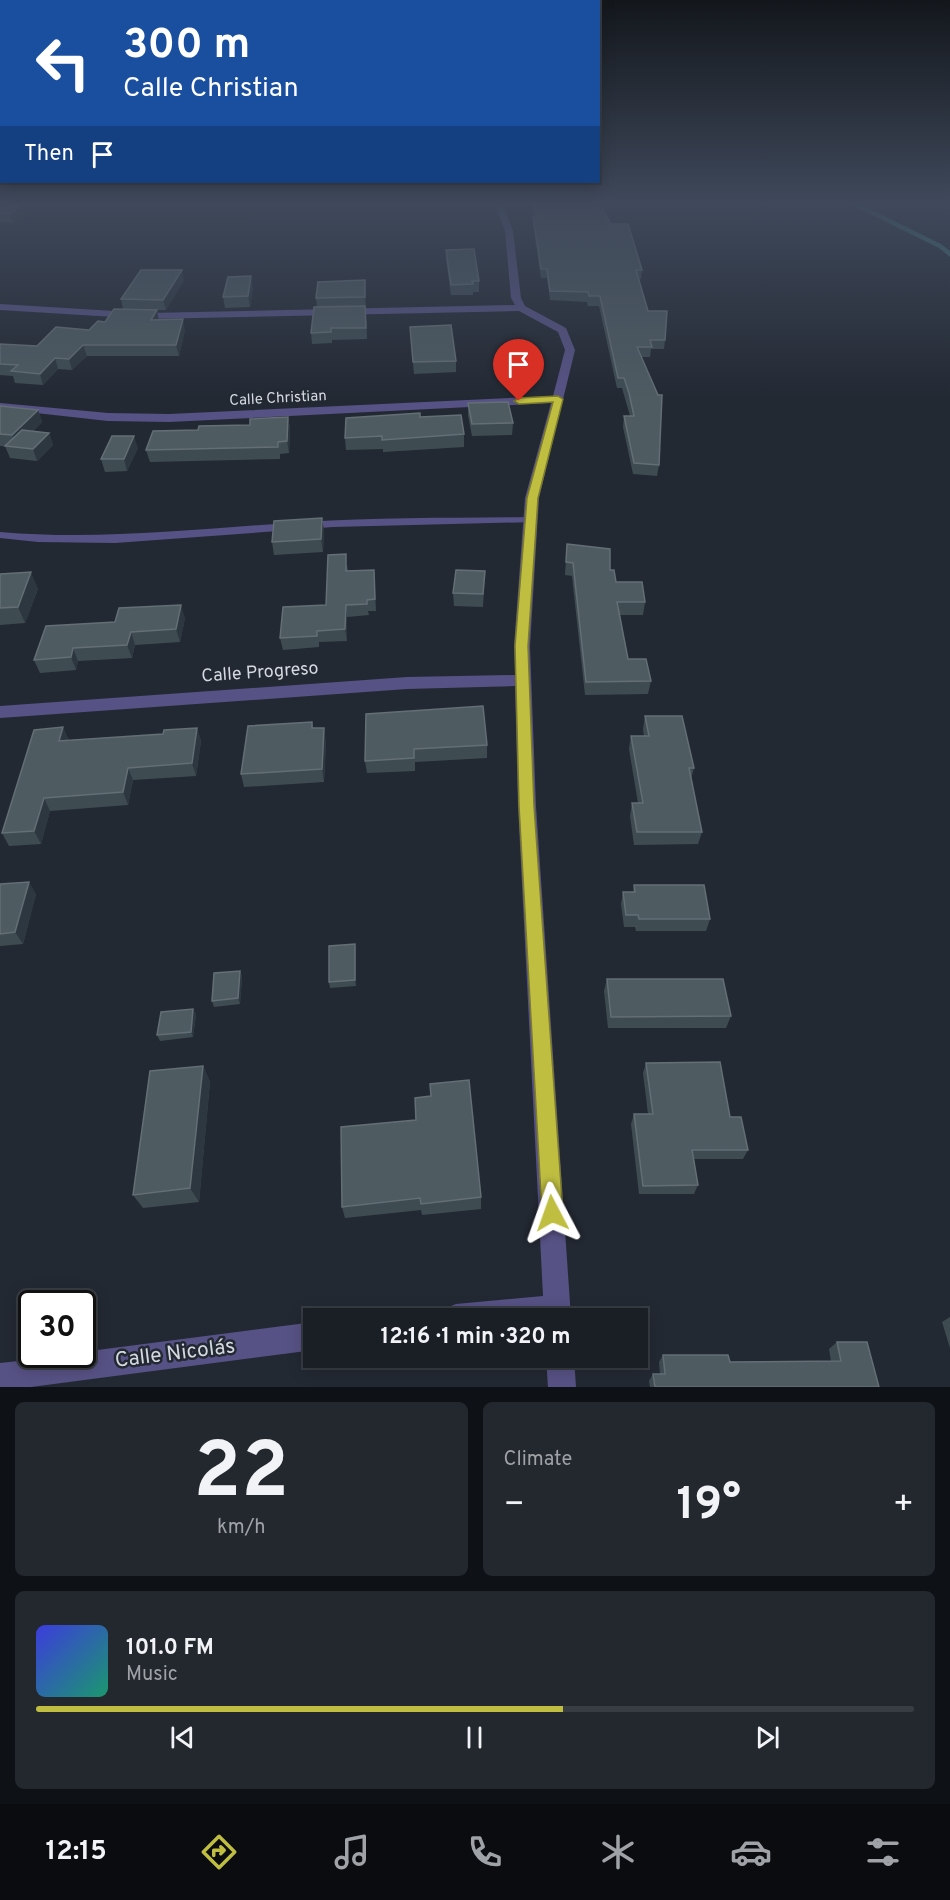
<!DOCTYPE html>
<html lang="en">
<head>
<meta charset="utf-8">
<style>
  :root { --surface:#1a1f26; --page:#23272e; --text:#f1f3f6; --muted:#9fa2a7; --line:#383d43; --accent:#bfbe41 }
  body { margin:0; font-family:Overpass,sans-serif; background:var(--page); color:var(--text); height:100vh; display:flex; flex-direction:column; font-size:22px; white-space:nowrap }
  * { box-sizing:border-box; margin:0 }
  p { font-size:20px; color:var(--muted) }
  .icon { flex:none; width:33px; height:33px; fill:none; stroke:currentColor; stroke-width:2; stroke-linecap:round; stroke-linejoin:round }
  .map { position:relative; height:1387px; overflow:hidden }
  .sheet { display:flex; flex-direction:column; gap:15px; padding:15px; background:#0e1115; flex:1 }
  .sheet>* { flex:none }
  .guide { position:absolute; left:0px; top:0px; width:600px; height:183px; box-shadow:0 3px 15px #0003,0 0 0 2px var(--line); background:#1a4fa0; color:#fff; overflow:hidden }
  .speed { position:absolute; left:18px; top:1290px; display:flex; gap:12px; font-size:30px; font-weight:700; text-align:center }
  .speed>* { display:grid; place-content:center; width:78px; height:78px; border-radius:50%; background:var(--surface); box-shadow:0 3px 15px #0003,0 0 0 2px var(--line); line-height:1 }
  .speed .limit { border:3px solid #111; border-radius:9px; background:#fff; color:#111 }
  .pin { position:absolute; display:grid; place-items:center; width:51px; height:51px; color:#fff; margin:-62px -26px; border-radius:50% 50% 50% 0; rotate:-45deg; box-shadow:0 0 6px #0007 }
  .pin .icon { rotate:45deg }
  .me { position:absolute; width:66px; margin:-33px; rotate:356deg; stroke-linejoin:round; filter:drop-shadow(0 0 4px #0008) }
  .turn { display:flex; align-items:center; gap:21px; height:126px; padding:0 24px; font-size:27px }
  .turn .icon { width:78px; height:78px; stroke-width:2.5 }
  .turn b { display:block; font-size:42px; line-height:51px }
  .then { display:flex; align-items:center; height:57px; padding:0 24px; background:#0003; gap:12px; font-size:22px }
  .big { font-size:45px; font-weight:700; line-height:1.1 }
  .sheet .tile { flex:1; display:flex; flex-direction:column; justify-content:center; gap:9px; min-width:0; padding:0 21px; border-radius:9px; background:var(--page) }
  .sheet .dial { align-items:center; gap:0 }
  .dial b { font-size:78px; line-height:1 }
  .song { display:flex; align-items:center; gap:18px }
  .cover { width:72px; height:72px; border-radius:9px; background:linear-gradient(135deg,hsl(240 70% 55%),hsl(160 70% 35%)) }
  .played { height:6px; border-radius:3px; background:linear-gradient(90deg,var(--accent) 60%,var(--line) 60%) }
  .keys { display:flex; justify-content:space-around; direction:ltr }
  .heat { display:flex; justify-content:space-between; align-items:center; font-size:33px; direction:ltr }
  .sheet .tiles { flex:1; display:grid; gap:15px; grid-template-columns:1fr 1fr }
  .tile:last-child { grid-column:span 2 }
  .trip { position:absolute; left:303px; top:1308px; width:345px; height:60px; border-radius:0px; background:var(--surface); box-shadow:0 3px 15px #0003,0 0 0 2px var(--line); font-weight:700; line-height:60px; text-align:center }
  .menu { display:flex; height:96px; justify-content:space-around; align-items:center; background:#0a0c0f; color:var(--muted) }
  .menu .icon { width:42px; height:42px }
  .menu .current { color:var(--accent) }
  .menu b { font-size:27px; color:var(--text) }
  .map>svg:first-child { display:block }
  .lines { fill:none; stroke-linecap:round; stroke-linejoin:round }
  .stream { stroke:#407e82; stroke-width:4.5 }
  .service { fill:#575285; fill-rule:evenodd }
  .minor { fill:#575285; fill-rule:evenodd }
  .wall { fill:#3e4c52 }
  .shaded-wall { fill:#2d373f }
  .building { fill:#4e5b61; stroke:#636e75; stroke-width:1.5 }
  .route { fill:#bfbe41; stroke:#7c7c2a; stroke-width:1.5 }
  .labels { text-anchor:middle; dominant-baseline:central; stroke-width:5; stroke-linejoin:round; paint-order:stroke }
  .far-street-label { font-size:15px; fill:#d4d8df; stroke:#232933 }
  .street-label { font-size:18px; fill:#d4d8df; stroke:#232933 }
  .near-street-label { font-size:21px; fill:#d4d8df; stroke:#232933 }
</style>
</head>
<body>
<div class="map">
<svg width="950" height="1387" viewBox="0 0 950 1387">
  <rect width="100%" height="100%" fill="#232933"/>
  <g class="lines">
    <path class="stream" d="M857,205L940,246L950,254"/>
    <path class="service" d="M529,517L533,518V522L333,527L115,543L38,542L0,538V532C103,541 203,528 305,522C380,517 454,518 529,517Z"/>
    <path class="minor" d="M495,205H503L513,231L521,298L525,306L566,328L575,350L539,498L530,646L536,806L571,1318H442L446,1308L456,1304L543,1296L518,806L515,686L407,689L0,718V706L407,677L515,675L514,646L525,498L551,403L169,422L108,421L0,409V403L108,413L169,414L553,396L565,350L558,332L519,311L147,319L0,310V304L147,313L515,305L511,298L505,231Z
      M314,1322V1350L31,1387H0V1363L82,1354V1352Z
      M546,1358H574L576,1387H548Z"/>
  </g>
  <path class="wall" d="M0,205H34L13,223L0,222Z
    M533,205H576L598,209L611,224L642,270L641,279H639L648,311L665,340L664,349H651L650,357H641L659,465L657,476L633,474L623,427L624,416H630L622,388H617L599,306H588L587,302L550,300L547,278H541L533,224V216H535L532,210Z
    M446,250L479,281V292H473V295H451L446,260Z
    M184,280L166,310H155H157L159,320L185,330L179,356H87L72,370L58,369L43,385L15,383L13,376L0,375V344L37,346L89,330L105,322L123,309L121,299Z
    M253,287L250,307L225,308L223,297Z
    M365,289L367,339L332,340V343L312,344L311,333L317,307L316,298Z
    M411,338L456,361V372L414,374Z
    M468,403L513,423L512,435L472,436L468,415Z
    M0,406L38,410L42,422L33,431L49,433L53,445L37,461L10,458L5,446H0Z
    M288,417L290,429L289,453L280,454V459L150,462L146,450L198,430L250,425Z
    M420,417L464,434V447L383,452V449L346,450L345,438Z
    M138,448L127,471L105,472L101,459Z
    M324,530L323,552L274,555L272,542Z
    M567,544L610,570L616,582L645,602L643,615H620L628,659L651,681L648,694L585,695L572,576L565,575Z
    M347,565L348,571L374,570L376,611H368L369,615L347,617V641L319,642V647L283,650L280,638L326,605Z
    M485,571L483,607L454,606L453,593Z
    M0,574L38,589L25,623L0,625Z
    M185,618L180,642L135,645L132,658L78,661L76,670L40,673L34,660L46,626Z
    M366,714L487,745V758L415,762V771L367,773L365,761Z
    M645,716L694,768L691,779L702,832L698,844L634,845L630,816L632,803H638L629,749L631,736H644L643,729Z
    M312,722L313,728L326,741L324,782L244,787L241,774Z
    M197,728L201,741L196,776L133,780L128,805L50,811L41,844L9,846L2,833L69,740L163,734Z
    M0,884L36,894L23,944L0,946Z
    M634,885L710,919L706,931H636L635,927H624L621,904L623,892H633Z
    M356,950V986L330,988L329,982Z
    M240,971L242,977L240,1004L214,1007L212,1001Z
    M607,979L731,1016L726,1028H608L604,991Z
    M193,1009L196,1015L193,1037L160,1041L157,1035Z
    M646,1063L730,1117L748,1150L743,1159H694L698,1185L694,1194H639L631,1124L634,1114H648L643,1073Z
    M203,1066L210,1082L199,1202L143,1208L133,1195Z
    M341,1127L481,1197V1209L422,1215L421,1210L345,1218L342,1207Z
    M950,1317V1348L942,1322Z
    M837,1342L879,1387H650L649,1381L653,1374H660L659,1362L663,1355L730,1362L831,1361L829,1349Z"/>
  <path class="shaded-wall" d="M21,205H34L13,223L11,214Z
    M182,270L184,280L166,310L163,300Z
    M251,276L253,287L250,307L248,296Z
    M157,310L159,321L151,320Z
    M183,319L185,330L179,356L176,345Z
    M83,345L87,356L72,370L69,359Z
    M55,358L58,369L43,385L40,374Z
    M38,410L42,422L16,447L12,435Z
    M288,417L290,429L289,453L287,441Z
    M49,433L53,445L37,461L33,449Z
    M134,436L138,448L127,471L124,459Z
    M322,518L324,530L323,552L321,539Z
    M31,572L38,589L25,623L18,607Z
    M181,605L185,618L180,642L176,629Z
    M346,605L347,617V641L345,629Z
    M131,632L135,645L132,658L127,645Z
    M73,648L78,661L76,670L71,657Z
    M63,727L69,740L59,741Z
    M197,728L201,741L196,776L192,763Z
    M324,728L326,741L324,782L322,769Z
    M128,768L133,780L128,805L123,792Z
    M44,798L50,811L41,844L34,831Z
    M29,882L36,894L23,944L15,932Z
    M355,944L356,950V986L355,980Z
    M240,971L242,977L240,1004L238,998Z
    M193,1009L196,1015L193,1037L191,1032Z
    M203,1066L210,1082L199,1202L190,1188Z"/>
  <path class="building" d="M0,205H21L11,214H0Z
    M534,205H597L598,209H603L611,224H628L642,270H636L648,311H667L665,340H650L652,347H637L658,395H662L659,465L634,463L624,416H634L629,393L624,378H618L600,296H589L588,292L550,291L547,269H541L533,216H539Z
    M474,249L479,281H472L473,284L451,285L446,250Z
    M141,270H182L163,300L121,299Z
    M251,276L248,296L223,297L228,277Z
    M365,280V297L316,298L318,282Z
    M365,306L366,328H331V332L311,333L314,307Z
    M114,309L157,310L151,320L183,319L176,345H83L69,359L55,358L40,374L11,371L18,365L0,364V344L37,346L56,327L89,330L98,321L105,322Z
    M451,325L456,361L413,362L410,327Z
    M508,402L513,423L472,424L468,403Z
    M0,406L38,410L12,435L0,434Z
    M420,413V417L461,415L464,434L382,440V436L345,438L346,418Z
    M288,417L287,441L278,442V447L146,450L153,431L198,430L199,426L250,425V419Z
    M22,430L49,433L33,449L5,446Z
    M112,436H134L124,459H101Z
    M322,518L321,539L272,542L274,521Z
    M567,544L610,549V570H614L616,582H642L645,602H617L628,659H646L651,681L586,682L573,563L566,562Z
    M346,554V571L374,570L375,599L367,600V604L346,605L345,629L317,631V636L280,638L283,607L326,605L328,555Z
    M456,570L485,571L483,594L453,593Z
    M31,572L18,607L0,608V574Z
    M181,605L176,629L131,632L127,645L73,648L71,657L34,660L46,626L115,622L119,608Z
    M483,706L487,745L414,749V758L365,761L366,714Z
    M645,716H682L694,768H689L702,832H637L632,803H643L631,736H649Z
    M312,722V728H324L322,769L241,774L248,726Z
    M63,727L59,741L163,734L164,730L197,728L192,763L128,768L123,792L44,798L34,831L2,833L34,730Z
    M29,882L15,932L0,934V884Z
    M634,885H704L710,919H639L638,915H626L623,892H635Z
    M355,944V980L329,982V946Z
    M240,971L238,998L212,1001L214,973Z
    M607,979H723L731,1016L611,1017Z
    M193,1009L191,1032L157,1035L161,1012Z
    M720,1062L730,1117H741L748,1150H692L698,1185L643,1186L634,1114H653L646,1063Z
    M203,1066L190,1188L133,1195L150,1071Z
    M469,1080L481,1197L421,1204L420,1198L342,1207L341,1127L416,1120L415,1098L431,1096L430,1084Z
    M837,1342H867L879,1387H655L653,1374H665L663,1355H728L730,1362L841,1361Z"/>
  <linearGradient id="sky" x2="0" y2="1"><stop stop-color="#13171c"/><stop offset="0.51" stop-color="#3f495b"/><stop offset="1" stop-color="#3f495b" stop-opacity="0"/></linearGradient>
  <rect width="950" height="399" fill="url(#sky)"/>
  <path class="route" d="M558,396L563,399L538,498L528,646L534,806L563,1213L560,1220L552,1223L545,1220L542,1213L519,806L515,646L527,498L553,402L519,404L514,401L519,398Z"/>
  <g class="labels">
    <g class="far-street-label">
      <text transform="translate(278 399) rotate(-3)">Calle Christian</text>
    </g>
    <g class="street-label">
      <text transform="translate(260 673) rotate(-4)">Calle Progreso</text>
    </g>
    <g class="near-street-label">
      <text transform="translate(175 1354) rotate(-7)">Calle Nicolás</text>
    </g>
  </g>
</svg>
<div class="speed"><div class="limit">30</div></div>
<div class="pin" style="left:519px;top:401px;background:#d93025"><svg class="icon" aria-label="arrive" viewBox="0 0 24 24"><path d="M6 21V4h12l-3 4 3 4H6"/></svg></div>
<svg class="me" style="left:552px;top:1213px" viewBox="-20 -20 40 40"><path d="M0-17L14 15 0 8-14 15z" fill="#bfbe41" stroke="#fff" stroke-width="4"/></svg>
<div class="trip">12:16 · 1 min · 320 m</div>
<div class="guide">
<div class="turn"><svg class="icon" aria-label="left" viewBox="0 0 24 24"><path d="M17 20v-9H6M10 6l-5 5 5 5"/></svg><div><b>300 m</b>Calle Christian</div></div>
<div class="then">Then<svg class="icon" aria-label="arrive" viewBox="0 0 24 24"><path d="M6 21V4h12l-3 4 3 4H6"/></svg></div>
</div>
</div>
<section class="sheet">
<div class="tiles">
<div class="tile dial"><b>22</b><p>km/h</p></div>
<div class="tile"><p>Climate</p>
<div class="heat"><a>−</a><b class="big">19°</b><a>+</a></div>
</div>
<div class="tile">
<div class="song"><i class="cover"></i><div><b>101.0 FM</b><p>Music</p></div></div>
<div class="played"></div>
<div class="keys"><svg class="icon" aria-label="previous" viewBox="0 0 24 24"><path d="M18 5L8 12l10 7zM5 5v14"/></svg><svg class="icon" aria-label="pause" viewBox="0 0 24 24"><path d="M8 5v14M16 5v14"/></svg><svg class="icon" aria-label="next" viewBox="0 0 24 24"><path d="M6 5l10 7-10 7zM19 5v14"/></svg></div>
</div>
</div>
</section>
<nav class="menu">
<b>12:15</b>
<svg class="icon current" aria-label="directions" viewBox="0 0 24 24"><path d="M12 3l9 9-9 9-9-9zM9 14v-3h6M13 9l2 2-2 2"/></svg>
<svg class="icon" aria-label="music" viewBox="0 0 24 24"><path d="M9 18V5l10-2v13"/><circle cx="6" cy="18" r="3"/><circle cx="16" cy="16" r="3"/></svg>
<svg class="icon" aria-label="phone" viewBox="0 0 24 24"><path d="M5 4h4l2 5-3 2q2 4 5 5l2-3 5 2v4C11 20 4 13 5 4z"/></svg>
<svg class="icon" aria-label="climate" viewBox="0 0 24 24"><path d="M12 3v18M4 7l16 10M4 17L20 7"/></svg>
<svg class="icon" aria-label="car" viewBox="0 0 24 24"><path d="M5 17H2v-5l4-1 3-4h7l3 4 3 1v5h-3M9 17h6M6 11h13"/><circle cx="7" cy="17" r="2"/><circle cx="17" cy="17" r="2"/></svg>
<svg class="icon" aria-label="filters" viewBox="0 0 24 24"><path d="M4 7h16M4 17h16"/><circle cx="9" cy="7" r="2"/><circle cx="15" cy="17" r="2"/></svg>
</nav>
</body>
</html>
